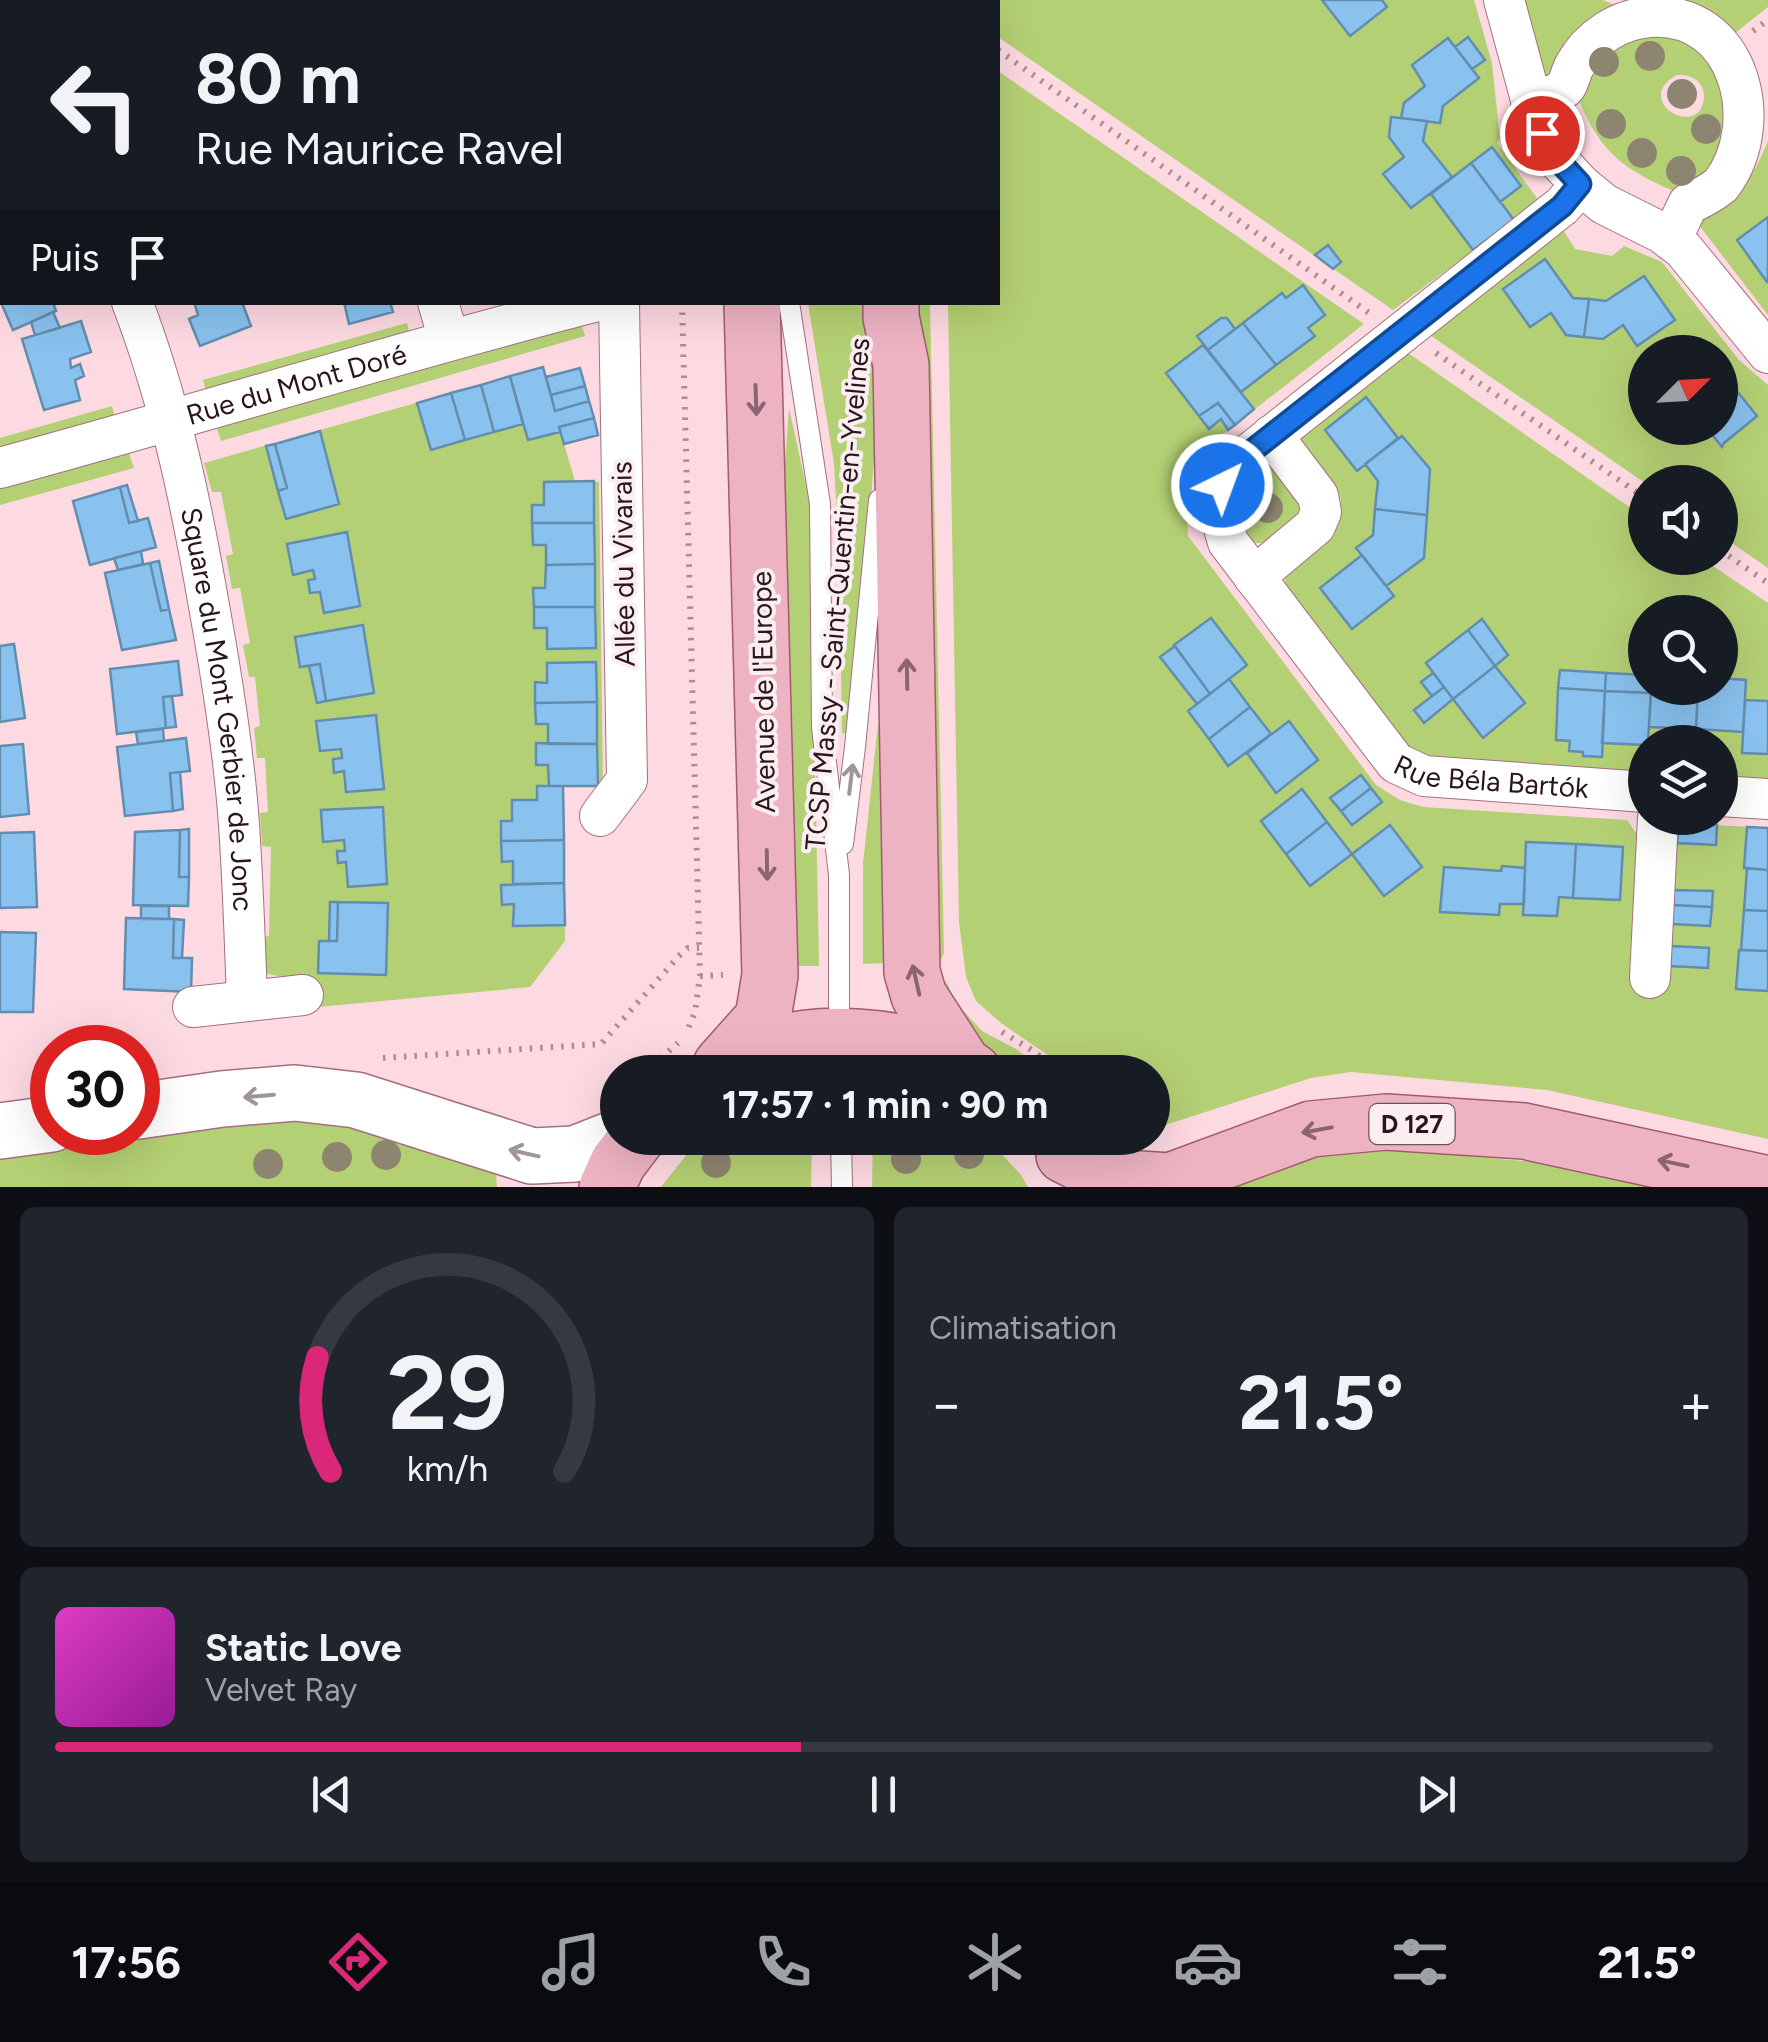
<!DOCTYPE html>
<html lang="fr">
<head>
<meta charset="utf-8">
<style>
  :root { --surface:#171b24; --page:#20242c; --text:#f1f3f6; --muted:#9ea1a6; --line:#363941; --accent:#db2777 }
  body { margin:0; font-family:Figtree,sans-serif; background:var(--page); color:var(--text); height:100vh; display:flex; flex-direction:column; font-size:38px; white-space:nowrap }
  * { box-sizing:border-box; margin:0 }
  p { font-size:32px; color:var(--muted) }
  .icon { flex:none; width:55px; height:55px; fill:none; stroke:currentColor; stroke-width:2; stroke-linecap:round; stroke-linejoin:round }
  .map { position:relative; height:1187px; overflow:hidden }
  .details { display:flex; flex-direction:column; gap:20px; padding:20px; background:#0d0f14; flex:1 }
  .details>* { flex:none }
  .hud { position:absolute; left:0px; top:0px; width:1000px; height:305px; box-shadow:0 10px 40px #0002; background:#171b24; color:var(--text); overflow:hidden }
  .needle { width:65px; rotate:66deg }
  .buttons { position:absolute; left:1628px; top:335px; display:grid; gap:20px }
  .buttons a { display:grid; place-items:center; width:110px; height:110px; border-radius:50%; background:var(--surface); box-shadow:0 10px 40px #0002; font-size:50px }
  .speed { position:absolute; left:30px; top:1025px; display:flex; gap:20px; font-size:50px; font-weight:700; text-align:center }
  .speed>* { display:grid; place-content:center; width:130px; height:130px; border-radius:50%; background:var(--surface); box-shadow:0 10px 40px #0002; line-height:1 }
  .speed .limit { border:15px solid #d22; background:#fff; color:#111 }
  .pin { position:absolute; display:grid; place-items:center; width:85px; height:85px; color:#fff; margin:-42px; border:5px solid #fff; border-radius:50%; box-shadow:0 2px 10px #0007 }
  .me { position:absolute; width:110px; margin:-55px; rotate:42deg; stroke-linejoin:round; filter:drop-shadow(0 0 8px #0008) }
  .turn { display:flex; align-items:center; gap:35px; height:210px; padding:0 30px; font-size:45px }
  .turn .icon { width:130px; height:130px; stroke-width:2.5 }
  .turn b { display:block; font-size:70px; line-height:85px }
  .then { display:flex; align-items:center; height:95px; padding:0 30px; background:#0003; gap:20px; font-size:38px }
  .big { font-size:75px; font-weight:700; line-height:1.1 }
  .details .tile { flex:1; display:flex; flex-direction:column; justify-content:center; gap:15px; min-width:0; padding:0 35px; border-radius:15px; background:var(--page) }
  .details .dial { align-items:center; gap:0 }
  .dial svg { height:260px; overflow:visible; fill:none; stroke:var(--line); stroke-width:7; stroke-linecap:round; text-anchor:middle }
  .dial text { fill:var(--text); stroke:none }
  .song { display:flex; align-items:center; gap:30px }
  .cover { width:120px; height:120px; border-radius:15px; background:linear-gradient(135deg,hsl(310 70% 55%),hsl(300 70% 35%)) }
  .played { height:10px; border-radius:5px; background:linear-gradient(90deg,var(--accent) 45%,var(--line) 45%) }
  .keys { display:flex; justify-content:space-around; direction:ltr }
  .heat { display:flex; justify-content:space-between; align-items:center; font-size:55px; direction:ltr }
  .details .tiles { flex:1; display:grid; gap:20px; grid-template-columns:1fr 1fr }
  .tile:last-child { grid-column:span 2 }
  .trip { position:absolute; left:600px; top:1055px; width:570px; height:100px; border-radius:50px; background:var(--surface); box-shadow:0 10px 40px #0002; font-weight:700; line-height:100px; text-align:center }
  .tabs { display:flex; height:160px; justify-content:space-around; align-items:center; background:#090b0e; color:var(--muted) }
  .tabs .icon { width:70px; height:70px }
  .tabs .on { color:var(--accent) }
  .tabs b { font-size:45px; color:var(--text) }
  .map>svg:first-child { display:block }
  .green { fill:#b4d074; fill-rule:evenodd }
  .building { fill:#89c2ef; stroke:#638daf; stroke-width:2.5 }
  .lines { fill:none; stroke-linecap:round; stroke-linejoin:round }
  .lane-casing { stroke:#a5707d; stroke-width:22 }
  .street-casing { stroke:#a5707d; stroke-width:42 }
  .secondary-casing { stroke:#a5707d; stroke-width:58 }
  .primary-casing { stroke:#a15b6e; stroke-width:58 }
  .path { stroke:#ab8d94; stroke-width:6; stroke-dasharray:2.5 8; stroke-linecap:butt }
  .lane { stroke:#fff; stroke-width:20 }
  .street { stroke:#fff; stroke-width:40 }
  .secondary { stroke:#fff; stroke-width:55 }
  .primary { stroke:#edb3c3; stroke-width:55 }
  .tree { fill:#8e8570 }
  .oneway { stroke:#8c646f }
  .oneway2 { stroke:#9f9698 }
  .route-casing { stroke:#114b97; stroke-width:25 }
  .route { stroke:#1a73e8; stroke-width:18 }
  .labels { text-anchor:middle; dominant-baseline:central; stroke-width:8; stroke-linejoin:round; paint-order:stroke }
  .shield { fill:#faeef0; stroke:#68565b; stroke-width:2.5 }
  .shield-label { font-size:25px; font-weight:bold; fill:#2a151b }
  .street-label { font-size:28px; fill:#2a151b; stroke:#faeef0 }
</style>
</head>
<body>
<div class="map">
<svg width="1768" height="1187" viewBox="0 0 1768 1187">
  <rect width="100%" height="100%" fill="#fdd9e1"/>
  <path class="green" d="M943,0H1474L1492,63L1500,139L1497,143L1539,201L1393,310L998,37V2H943Z
    M1524,0H1603L1622,8C1577,27 1564,31 1548,79L1544,80Z
    M1667,0H1768V7L1735,33L1722,21Z
    M1656,33L1679,38L1703,49L1734,89L1723,166L1679,193C1621,169 1600,152 1576,94L1606,45ZM1677,75C1691,74 1705,81 1704,98C1700,141 1630,100 1677,75Z
    M998,71L1364,324L1218,438L1200,461L1185,489L1188,536L1376,785L1400,800L1423,807L1627,820L1639,837L1670,833L1679,823L1768,828V1139L1547,1090L1351,1072L1311,1078L1153,1129L1152,1072H1068L1058,1062L1001,1023L976,1001L966,977L959,922L948,303L998,302Z
    M1768,141V315L1695,220C1740,195 1747,190 1768,141Z
    M1562,228L1575,249L1612,256L1624,246L1662,262L1739,360L1768,385V568L1720,535V482L1645,483L1424,331ZM1645,352H1720V428H1645Z
    M808,303H877V408L869,534L849,734L842,733L839,559L834,464Z
    M912,303H930L944,953L938,967Z
    M407,323L410,336L207,394L203,380Z
    M581,323L585,336L221,441L216,426Z
    M1401,348L1645,518V558H1701L1768,603V784L1720,781V742H1645V777L1427,760L1404,745L1285,587V568L1336,523L1341,499L1303,449L1301,437ZM1645,612H1720V688H1645Z
    M543,367L555,411L589,401L594,418L559,427L575,481L599,482L603,785L563,786L565,941L530,987L308,1008L302,981L264,973L265,937L269,936L271,847L262,846L260,813L268,812L265,758H257L254,728L260,726L255,677H249L243,645L250,643L240,588L232,589L226,556L233,554L221,492H212L204,463Z
    M112,406L116,420L0,453V438Z
    M789,408L810,504L819,966H793L782,503Z
    M129,453L134,468L0,505V488Z
    M1268,464C1291,473 1301,492 1304,515L1266,543H1256L1248,540C1235,505 1238,486 1268,464Z
    M878,724L884,728L888,963L863,964V864Z
    M941,979L947,983L957,1004L982,1031L1016,1049L1047,1072H1015L989,1057Z
    M276,1118L368,1128L496,1174L497,1187H0V1156Z
    M705,1138H812L811,1187H661L688,1153Z
    M873,1138H987L1021,1175L1028,1187H872Z
    M1349,1146L1547,1163L1659,1187H1229Z"/>
  <path class="building" d="M1322,0H1382L1387,7L1350,36Z
    M1468,37L1485,60L1472,69L1455,47Z
    M1448,38L1479,78L1443,106L1440,123L1401,118L1404,103L1425,86L1412,65Z
    M1391,117L1427,121L1423,141L1452,177L1411,208L1383,174L1404,157L1389,137Z
    M1492,147L1521,186L1500,202L1471,163Z
    M1471,163L1514,220L1473,250L1431,194Z
    M1768,217V281L1767,282L1737,240Z
    M1328,245L1341,262L1333,269L1315,255Z
    M2,259V302H53L56,311L13,330L0,300V260Z
    M1545,259L1573,298L1589,299L1584,337L1566,335L1551,313L1530,327L1503,289Z
    M1644,276L1675,320L1637,346L1623,325L1603,339L1584,337L1589,299L1606,301Z
    M1303,285L1325,315L1308,328L1315,336L1276,365L1243,323L1282,293L1286,298Z
    M194,302H242L251,326L200,346L189,319L198,315Z
    M344,302H390L393,312L349,324Z
    M53,312L60,328L35,335L31,322Z
    M1221,318H1227L1235,329L1208,350L1197,336Z
    M81,321L91,352L70,359L71,368L80,364L84,376L75,380L80,400L44,410L22,339Z
    M1243,323L1276,365L1241,392L1208,350Z
    M1203,345L1254,409L1235,425L1218,403L1199,416L1166,373Z
    M543,367L555,411L589,401L594,418L559,427L560,432L528,440L510,376Z
    M580,368L585,386L551,395L546,377Z
    M1720,370L1757,416L1724,443L1722,447L1707,428H1720Z
    M510,376L523,424L494,432L481,385Z
    M481,385L494,432L465,440L451,393Z
    M585,386L589,401L555,411L551,395Z
    M451,393L465,440L431,450L417,403Z
    M1366,397L1398,438L1357,471L1325,430Z
    M1218,403L1235,425L1228,430L1221,419L1209,429L1199,416Z
    M594,418L598,435L564,444L559,427Z
    M320,431L339,504L286,519L278,491L287,488L275,444Z
    M1402,436L1430,469L1427,515L1375,509L1378,481L1365,464Z
    M275,444L287,488L278,491L266,446Z
    M594,481V523H532V505H544V482Z
    M127,485L138,521L129,523L120,487Z
    M120,487L129,523L148,518L156,547L90,565L73,501Z
    M1375,509L1427,515L1424,558L1386,586L1356,548L1373,535Z
    M532,523H594L595,564L546,565V545H533Z
    M347,532L360,606L324,613L320,592L310,593L308,580L315,579L313,570L293,575L287,544Z
    M141,551L143,564L118,570L114,558Z
    M1362,555L1394,596L1352,629L1320,588Z
    M159,561L169,609L161,611L150,563Z
    M150,563L161,611L169,609L176,640L122,650L105,573Z
    M595,564V607H534L533,588H545L546,565Z
    M534,607H595L596,648L547,649V628H534Z
    M1211,618L1247,665L1210,694L1174,645Z
    M1482,619L1508,655L1495,666L1468,630Z
    M363,625L374,693L326,701L320,664L300,667L295,637Z
    M1468,630L1495,666L1453,699L1426,663Z
    M14,644L25,718L0,722V646Z
    M1175,646L1210,694L1197,704L1160,657Z
    M178,661L182,695L163,697L166,728L117,734L110,669Z
    M596,662L597,702L535,703V682L547,683V663Z
    M320,664L326,701L317,703L309,666Z
    M1495,666L1525,703L1483,738L1453,699Z
    M1560,670L1606,673L1605,691L1558,688Z
    M1433,673L1444,687L1432,696L1421,682Z
    M1606,673L1645,675V688H1651V693L1605,691Z
    M1720,678L1746,680L1743,732L1696,729L1698,688H1720Z
    M1229,679L1250,707L1209,739L1188,711Z
    M1444,687L1453,699L1424,723L1414,710Z
    M1558,688L1605,691L1602,757L1583,756V752L1569,751L1570,741L1556,740Z
    M1651,688H1698L1696,729L1649,727Z
    M1605,691L1651,693L1648,742H1645V745L1602,743Z
    M172,696L176,727L166,728L163,697Z
    M1745,700L1768,701V754L1742,753Z
    M597,702V744H548V724H536L535,703Z
    M1250,707L1271,734L1228,766L1209,739Z
    M376,715L384,789L346,792L344,771L334,773L333,759L342,758L341,749L320,751L316,721Z
    M1289,721L1318,760L1276,793L1247,753Z
    M163,729L164,741L138,744L136,732Z
    M186,738L190,771L170,773L173,811L125,816L117,747Z
    M536,743L597,744L598,786H549L548,765H536Z
    M23,744L29,814L0,817V746Z
    M180,772L183,809L173,811L170,773Z
    M1361,775L1371,788L1341,811L1330,798Z
    M537,786H563L564,840L501,841V821H512V800H537Z
    M1371,788L1382,802L1352,825L1341,811Z
    M1302,789L1327,822L1286,854L1261,821Z
    M383,807L387,884L348,887L346,862L338,863L337,851H345L344,840L323,842L321,810Z
    M1327,822L1352,854L1310,886L1286,854Z
    M1679,823L1717,825L1716,845L1677,843Z
    M1390,825L1422,867L1384,896L1352,854Z
    M1747,827L1768,828V870L1744,868Z
    M189,829V877H179L180,830Z
    M180,830L179,877H189L188,906L133,905L135,832Z
    M34,832L37,907L0,908V833Z
    M564,840V883L513,884V861L502,862L501,841Z
    M1526,842L1576,844L1573,898L1559,897L1557,916L1523,915Z
    M1576,844L1623,847L1620,900L1573,898Z
    M1502,866L1525,868L1524,904H1500L1499,915L1440,912L1444,867L1501,871Z
    M1747,868L1768,870V911L1744,910Z
    M564,883L565,925L513,926L514,904L502,905L501,885Z
    M1674,890L1713,891L1712,907L1673,905Z
    M330,902H338L337,941H329Z
    M338,902L388,903L386,975L318,973L319,941H337Z
    M1673,905L1712,907L1710,926L1672,924Z
    M141,906H169V919H141Z
    M1744,910L1768,911V951L1741,950Z
    M126,918L174,919L173,958H192L191,992L124,989Z
    M174,919L184,920L182,958H173Z
    M0,932L36,933L33,1012H0Z
    M1671,946L1709,948L1708,968L1669,966Z
    M1739,950L1768,951V991L1736,989Z"/>
  <g class="lines">
    <g class="lane-casing">
      <path id="lane" d="M789,302L820,504L822,727L839,875V1072
        M843,844L855,747L879,500
        M841,1138L842,1187"/>
    </g>
    <g class="street-casing">
      <g id="street">
        <path d="M313,0L314,2"/>
        <path d="M612,0V2"/>
        <path d="M1504,0L1533,107L1542,133L1556,158L1581,185L1604,204L1662,233L1683,249L1768,353"/>
        <path d="M0,35L2,40"/>
        <path d="M1531,102C1542,99 1559,95 1566,86C1570,80 1571,71 1575,65C1590,38 1619,19 1650,17C1740,11 1768,124 1721,185C1711,193 1700,199 1688,204L1671,240"/>
        <path id="s1" d="M1581,185L1562,206L1235,465C1215,496 1218,508 1228,542L1396,763L1424,776L1645,792"/>
        <path id="s2" d="M132,302C170,401 191,502 209,606C222,678 234,752 239,825C243,884 245,942 247,1001"/>
        <path d="M438,302L449,340"/>
        <path id="s3" d="M0,468C199,414 395,353 594,302"/>
        <path d="M1254,577L1315,526L1321,512L1318,496L1272,435"/>
        <path d="M1720,796L1768,799"/>
        <path d="M600,816L627,780L619,302"/>
        <path d="M1650,978L1658,818"/>
        <path d="M193,1007L303,995"/>
      </g>
    </g>
    <g class="secondary-casing">
      <path id="secondary" d="M138,1111L222,1099L295,1093L356,1100L532,1156L575,1154L618,1137
        M0,1131L52,1124"/>
    </g>
    <g class="primary-casing">
      <path id="primary" d="M744,0V2
        M885,0V2
        M891,302V317L901,365L912,972L919,996L963,1064
        M725,1064C741,1058 758,1049 776,1044C833,1028 924,1037 973,1071
        M721,1065L763,1018L770,975L752,302
        M1064,1155L1108,1177L1170,1181L1311,1129L1386,1122L1524,1131L1768,1184
        M607,1187L618,1163L637,1138"/>
    </g>
    <path class="path" d="M676,0V2
      M1753,31L1768,20
      M998,50L1369,313
      M682,302L700,976L695,1012L688,1029
      M1436,353L1645,498
      M1720,550L1768,583
      M700,976L723,975
      M1002,1032L1035,1052L1057,1072
      M383,1058L601,1044L679,956L688,948H699
      M645,1072L678,1043"/>
    <use href="#lane" class="lane"/>
    <use href="#street" class="street"/>
    <use href="#secondary" class="secondary"/>
    <use href="#primary" class="primary"/>
  </g>
  <g class="tree">
    <circle cx="1650" cy="56" r="15"/>
    <circle cx="1604" cy="62" r="15"/>
    <circle cx="1682" cy="94" r="15"/>
    <circle cx="1611" cy="124" r="15"/>
    <circle cx="1706" cy="129" r="15"/>
    <circle cx="1642" cy="153" r="15"/>
    <circle cx="1681" cy="171" r="15"/>
    <circle cx="1268" cy="508" r="15"/>
    <circle cx="969" cy="1154" r="15"/>
    <circle cx="386" cy="1155" r="15"/>
    <circle cx="337" cy="1157" r="15"/>
    <circle cx="906" cy="1159" r="15"/>
    <circle cx="716" cy="1163" r="15"/>
    <circle cx="268" cy="1164" r="15"/>
  </g>
  <defs><path id="oneway-shaft" d="M-6 0H5M1.5-3L5.5 0L1.5 3" fill="none" stroke-width="1.6" stroke-linecap="round" stroke-linejoin="round" transform="scale(2.5)"/></defs>
  <g class="oneway">
    <use href="#oneway-shaft" transform="translate(756 400) rotate(88)"/>
    <use href="#oneway-shaft" transform="translate(907 674) rotate(-91)"/>
    <use href="#oneway-shaft" transform="translate(767 865) rotate(89)"/>
    <use href="#oneway-shaft" transform="translate(916 980) rotate(-103)"/>
    <use href="#oneway-shaft" transform="translate(1317 1130) rotate(170)"/>
    <use href="#oneway-shaft" transform="translate(1673 1163) rotate(-168)"/>
  </g>
  <g class="oneway2">
    <use href="#oneway-shaft" transform="translate(851 779) rotate(-83)"/>
    <use href="#oneway-shaft" transform="translate(259 1096) rotate(175)"/>
    <use href="#oneway-shaft" transform="translate(524 1153) rotate(-167)"/>
  </g>
  <g class="lines">
    <g class="route-casing">
      <path id="route" d="M1222,485L1235,465L1253,450L1562,206L1580,184L1556,158L1542,133"/>
    </g>
    <use href="#route" class="route"/>
  </g>
  <g class="labels">
    <rect class="shield" x="1369.5" y="1104" width="85" height="40" rx="8"/>
    <g class="shield-label">
      <text x="1412" y="1124">D 127</text>
    </g>
    <g class="street-label">
      <text stroke="none"><textPath href="#s3" startOffset="308">Rue du Mont Doré</textPath></text>
      <text transform="translate(623 564) rotate(-91)">Allée du Vivarais</text>
      <text transform="translate(837 594) rotate(-85)">TCSP Massy - Saint-Quentin-en-Yvelines</text>
      <text transform="translate(763 692) rotate(-91)">Avenue de l'Europe</text>
      <text stroke="none"><textPath href="#s2" startOffset="418">Square du Mont Gerbier de Jonc</textPath></text>
      <text stroke="none"><textPath href="#s1" startOffset="902">Rue Béla Bartók</textPath></text>
    </g>
  </g>
</svg>
<div class="buttons">
<a><svg class="needle" viewBox="-14 -14 28 28"><path d="M0-13l5 13h-10z" fill="#e53935"/><path d="M0 13l5-13h-10z" fill="#9ea1a6"/></svg></a>
<a><svg class="icon" aria-label="sound" viewBox="0 0 24 24"><path d="M4 9h4l5-4v14l-5-4H4zM17 9q2 3 0 6"/></svg></a>
<a><svg class="icon" aria-label="search" viewBox="0 0 24 24"><circle cx="10" cy="10" r="6"/><path d="M15 15l6 6"/></svg></a>
<a><svg class="icon" aria-label="layers" viewBox="0 0 24 24"><path d="M12 4l9 5-9 5-9-5zM3 14l9 5 9-5"/></svg></a>
</div>
<div class="speed"><div class="limit">30</div></div>
<div class="pin" style="left:1542px;top:133px;background:#d93025"><svg class="icon" aria-label="arrive" viewBox="0 0 24 24"><path d="M6 21V4h12l-3 4 3 4H6"/></svg></div>
<svg class="me" style="left:1222px;top:485px" viewBox="-20 -20 40 40"><circle r="17" fill="#1a73e8" stroke="#fff" stroke-width="3"/><path d="M0-11L8 9 0 5-8 9z" fill="#fff"/></svg>
<div class="trip">17:57 · 1 min · 90 m</div>
<div class="hud">
<div class="turn"><svg class="icon" aria-label="left" viewBox="0 0 24 24"><path d="M17 20v-9H6M10 6l-5 5 5 5"/></svg><div><b>80 m</b>Rue Maurice Ravel</div></div>
<div class="then">Puis<svg class="icon" aria-label="arrive" viewBox="0 0 24 24"><path d="M6 21V4h12l-3 4 3 4H6"/></svg></div>
</div>
</div>
<section class="details">
<div class="tiles">
<div class="tile dial"><svg viewBox="0 0 100 80">
<path d="M14 69A42 42 0 1 1 86 69"/>
<path d="M14 69A42 42 0 0 1 10 34" stroke="#db2777"/>
<text x="50" y="56" font-size="32" font-weight="700">29</text>
<text x="50" y="72" font-size="11">km/h</text>
</svg></div>
<div class="tile"><p>Climatisation</p>
<div class="heat"><a>−</a><b class="big">21.5°</b><a>+</a></div>
</div>
<div class="tile">
<div class="song"><i class="cover"></i><div><b>Static Love</b><p>Velvet Ray</p></div></div>
<div class="played"></div>
<div class="keys"><svg class="icon" aria-label="previous" viewBox="0 0 24 24"><path d="M18 5L8 12l10 7zM5 5v14"/></svg><svg class="icon" aria-label="pause" viewBox="0 0 24 24"><path d="M8 5v14M16 5v14"/></svg><svg class="icon" aria-label="next" viewBox="0 0 24 24"><path d="M6 5l10 7-10 7zM19 5v14"/></svg></div>
</div>
</div>
</section>
<nav class="tabs">
<b>17:56</b>
<svg class="icon on" aria-label="directions" viewBox="0 0 24 24"><path d="M12 3l9 9-9 9-9-9zM9 14v-3h6M13 9l2 2-2 2"/></svg>
<svg class="icon" aria-label="music" viewBox="0 0 24 24"><path d="M9 18V5l10-2v13"/><circle cx="6" cy="18" r="3"/><circle cx="16" cy="16" r="3"/></svg>
<svg class="icon" aria-label="phone" viewBox="0 0 24 24"><path d="M5 4h4l2 5-3 2q2 4 5 5l2-3 5 2v4C11 20 4 13 5 4z"/></svg>
<svg class="icon" aria-label="climate" viewBox="0 0 24 24"><path d="M12 3v18M4 7l16 10M4 17L20 7"/></svg>
<svg class="icon" aria-label="car" viewBox="0 0 24 24"><path d="M5 17H2v-5l4-1 3-4h7l3 4 3 1v5h-3M9 17h6M6 11h13"/><circle cx="7" cy="17" r="2"/><circle cx="17" cy="17" r="2"/></svg>
<svg class="icon" aria-label="filters" viewBox="0 0 24 24"><path d="M4 7h16M4 17h16"/><circle cx="9" cy="7" r="2"/><circle cx="15" cy="17" r="2"/></svg>
<b>21.5°</b>
</nav>
</body>
</html>
